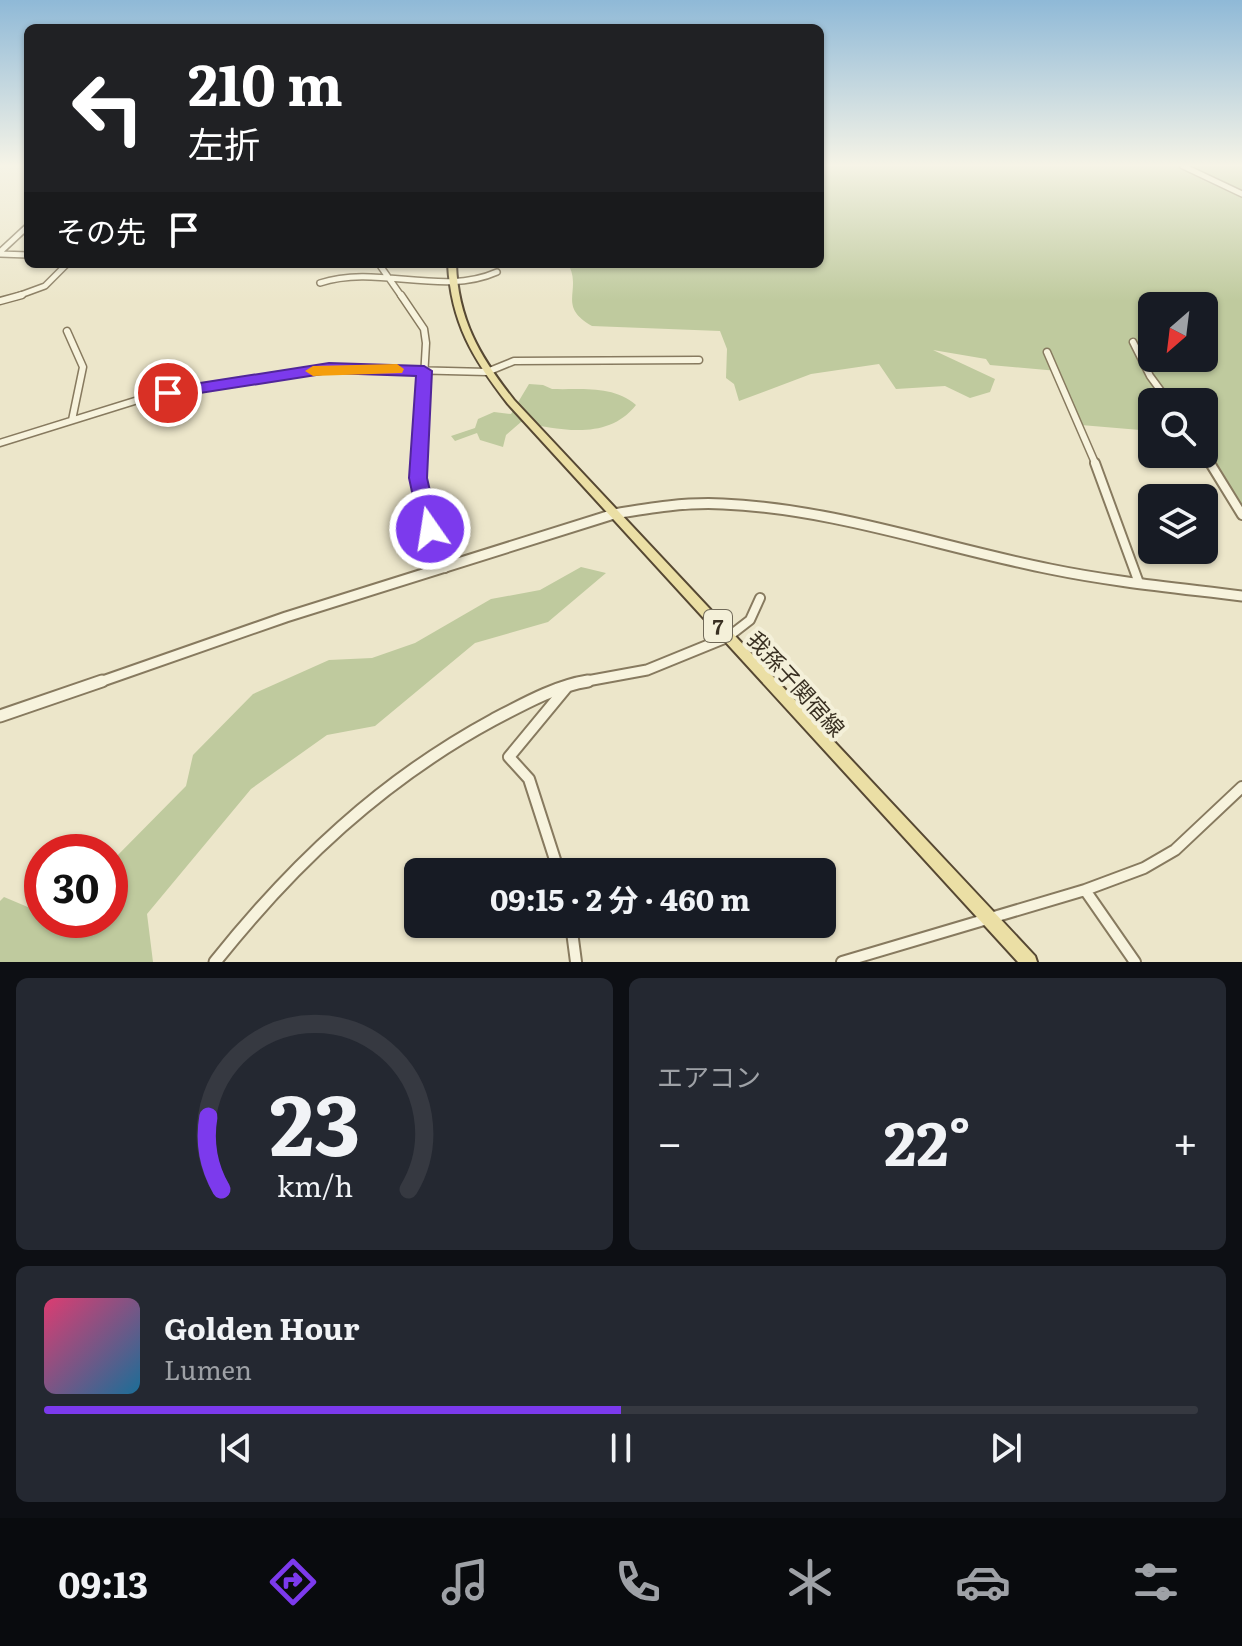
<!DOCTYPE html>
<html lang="ja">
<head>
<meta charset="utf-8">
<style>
  :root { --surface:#171b24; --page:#242831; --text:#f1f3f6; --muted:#9ea1a6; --line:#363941; --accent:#7c3aed }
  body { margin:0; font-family:Literata,"Noto Sans JP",serif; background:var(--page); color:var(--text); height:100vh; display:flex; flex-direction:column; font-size:30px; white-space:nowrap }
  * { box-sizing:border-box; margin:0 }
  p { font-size:26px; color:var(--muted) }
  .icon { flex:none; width:44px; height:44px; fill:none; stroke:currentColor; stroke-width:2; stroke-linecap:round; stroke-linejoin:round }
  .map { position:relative; height:962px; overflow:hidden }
  .sheet { display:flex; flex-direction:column; gap:16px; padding:16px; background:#0d0f14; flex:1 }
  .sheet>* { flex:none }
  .banner { position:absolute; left:24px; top:24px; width:800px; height:244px; border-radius:12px; box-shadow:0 2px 6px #0004; background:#202124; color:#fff; overflow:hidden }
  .needle { width:52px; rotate:208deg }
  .fabs { position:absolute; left:1138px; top:292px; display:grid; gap:16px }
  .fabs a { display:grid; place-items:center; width:80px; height:80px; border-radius:12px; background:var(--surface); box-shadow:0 2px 6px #0004; font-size:40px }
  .speed { position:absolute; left:24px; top:834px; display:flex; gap:16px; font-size:40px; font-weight:700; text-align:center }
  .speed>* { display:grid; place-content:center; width:104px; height:104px; border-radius:50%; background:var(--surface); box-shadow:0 2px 6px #0004; line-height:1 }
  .speed .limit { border:12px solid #d22; background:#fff; color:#111 }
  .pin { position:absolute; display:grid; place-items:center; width:68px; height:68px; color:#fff; margin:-34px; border:4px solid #fff; border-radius:50%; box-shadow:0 2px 8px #0007 }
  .me { position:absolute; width:88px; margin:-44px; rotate:347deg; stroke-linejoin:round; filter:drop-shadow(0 0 6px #0008) }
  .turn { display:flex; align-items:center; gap:28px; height:168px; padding:0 32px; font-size:36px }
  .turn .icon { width:104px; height:104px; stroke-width:2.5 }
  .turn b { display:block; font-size:56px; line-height:68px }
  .then { display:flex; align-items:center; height:76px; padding:0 32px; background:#0003; gap:16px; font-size:30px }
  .big { font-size:60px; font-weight:700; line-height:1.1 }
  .sheet .widget { flex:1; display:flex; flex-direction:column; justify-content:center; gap:12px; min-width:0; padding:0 28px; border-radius:12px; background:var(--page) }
  .sheet .dial { align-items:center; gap:0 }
  .dial svg { height:208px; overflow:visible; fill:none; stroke:var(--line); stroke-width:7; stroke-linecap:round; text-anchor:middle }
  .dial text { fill:var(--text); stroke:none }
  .song { display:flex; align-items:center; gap:24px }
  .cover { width:96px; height:96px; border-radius:12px; background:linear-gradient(135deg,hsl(340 70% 55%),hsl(200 70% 35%)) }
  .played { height:8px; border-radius:4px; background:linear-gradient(90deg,var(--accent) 50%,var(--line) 50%) }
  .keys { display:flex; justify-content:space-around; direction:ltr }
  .heat { display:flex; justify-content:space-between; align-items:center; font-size:44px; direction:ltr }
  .sheet .tiles { flex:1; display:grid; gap:16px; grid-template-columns:1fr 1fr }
  .widget:last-child { grid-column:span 2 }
  .trip { position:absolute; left:404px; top:858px; width:432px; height:80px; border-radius:12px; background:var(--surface); box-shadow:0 2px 6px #0004; font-weight:700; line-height:80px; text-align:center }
  .dock { display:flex; height:128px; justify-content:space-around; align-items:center; background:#090b0e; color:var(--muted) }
  .dock .icon { width:56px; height:56px }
  .dock .active { color:var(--accent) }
  .dock b { font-size:36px; color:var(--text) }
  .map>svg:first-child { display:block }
  .green { fill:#bfca9e; fill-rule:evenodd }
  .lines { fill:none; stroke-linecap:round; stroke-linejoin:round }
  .minor-far3-casing { stroke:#877a5f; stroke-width:8 }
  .minor-far2-casing { stroke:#877a5f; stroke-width:9 }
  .minor-far1-casing { stroke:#877a5f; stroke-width:12 }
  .minor-casing { stroke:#877a5f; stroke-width:14 }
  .tertiary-far2-casing { stroke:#877a5f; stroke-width:8 }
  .tertiary-far1-casing { stroke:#877a5f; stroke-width:13 }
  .tertiary-casing { stroke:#877a5f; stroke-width:15 }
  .primary-casing { stroke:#564833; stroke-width:4 }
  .minor-far3 { stroke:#f7f3dd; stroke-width:5 }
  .minor-far2 { stroke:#f7f3dd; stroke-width:6 }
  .minor-far1 { stroke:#f7f3dd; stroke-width:8 }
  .minor { stroke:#f7f3dd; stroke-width:10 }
  .tertiary-far2 { stroke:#f7f3dd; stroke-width:5 }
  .tertiary-far1 { stroke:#f7f3dd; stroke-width:9 }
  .tertiary { stroke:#f7f3dd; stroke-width:11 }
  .primary { fill:#ebdfa5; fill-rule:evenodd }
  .route { fill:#7c3aed; stroke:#51269a; stroke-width:2 }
  .slow { fill:#f59e0b }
  .labels { text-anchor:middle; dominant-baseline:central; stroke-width:8; stroke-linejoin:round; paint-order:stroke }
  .shield { fill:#f4f0d9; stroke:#716a59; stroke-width:2 }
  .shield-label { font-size:20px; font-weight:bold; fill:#393022 }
  .street-label { font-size:22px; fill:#393022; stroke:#f4f0d9 }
</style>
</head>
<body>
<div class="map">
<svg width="1242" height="962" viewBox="0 0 1242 962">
  <rect width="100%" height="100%" fill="#ece6ca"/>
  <path class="green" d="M820,166H1242V505L1204,442V402H1152V431L1081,425L1058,371L990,365L986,359L933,350L995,379L990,392L970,398L945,386L896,389L879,364L811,374L739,401L734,384L726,378L727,349L720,331L592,326C556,306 583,290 568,264H820ZM1152,306H1204V358H1152Z
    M529,384L543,385L552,389C581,390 613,385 636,405C608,441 560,430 521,422L506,435L503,447L480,440L477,433L455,441L451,436L475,428L478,419L494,412L511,414Z
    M581,567L606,573L548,622L475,643L375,726L327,735L251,789L147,914L153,962H0V901L4,897L42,913V920H110V863L186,786L193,755L253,694L329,660L372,658L415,643L491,599L540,590Z"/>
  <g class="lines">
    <g class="minor-far3-casing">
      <path id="minor-far3" d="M0,252L28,226
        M0,254L28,255
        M379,264L402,297
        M320,283C378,264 441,297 497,272
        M15,297L45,286L67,264"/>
    </g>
    <g class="minor-far2-casing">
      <path id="minor-far2" d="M401,295L424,329L426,343L419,465
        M0,301L22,295
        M67,331L83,367L72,420
        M1133,342L1150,376L1169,402
        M1047,352L1096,465
        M0,443L154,395L329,368L487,372L514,361L699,360
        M1204,453L1212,465"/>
    </g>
    <g class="minor-far1-casing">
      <path id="minor-far1" d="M419,463C417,497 430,538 445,568
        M1095,463L1139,583
        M1210,463L1242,515
        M728,637L750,620L760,598"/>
    </g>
    <g class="minor-casing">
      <path id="minor" d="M559,872L529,779L509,757L566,688
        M1085,890L1135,962
        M571,924L576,962
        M842,962L1085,890L1144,868L1175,850L1242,787"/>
    </g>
    <g class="tertiary-far2-casing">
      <path id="tertiary-far2" d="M1183,166L1242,194"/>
    </g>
    <g class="tertiary-far1-casing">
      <path id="tertiary-far1" d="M97,683L286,617L614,514C650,508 686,502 723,504C835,509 940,547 1050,569C1113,582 1178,588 1242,596
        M576,683L647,670L728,637"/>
    </g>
    <g class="tertiary-casing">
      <path id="tertiary" d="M0,716L102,681
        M215,962C293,864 382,780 493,720C522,705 555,686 588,681"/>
    </g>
    <g class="primary-casing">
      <path id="primary" d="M448,264H456C458,320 480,357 514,400L1035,956L1037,962H1018L508,404C473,359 451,323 448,264Z"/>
    </g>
    <use href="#minor-far3" class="minor-far3"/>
    <use href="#minor-far2" class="minor-far2"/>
    <use href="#minor-far1" class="minor-far1"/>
    <use href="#minor" class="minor"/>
    <use href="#tertiary-far2" class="tertiary-far2"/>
    <use href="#tertiary-far1" class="tertiary-far1"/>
    <use href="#tertiary" class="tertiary"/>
    <use href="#primary" class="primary"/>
  </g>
  <linearGradient id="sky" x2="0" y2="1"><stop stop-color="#8fb9d7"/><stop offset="0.55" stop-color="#f6f4e7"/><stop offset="1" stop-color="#f6f4e7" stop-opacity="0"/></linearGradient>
  <rect width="1242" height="301" fill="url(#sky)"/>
  <path class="route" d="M329,363L424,366L432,371L427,478L439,529L437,534H423L420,529L409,478L416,376L329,373L168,398L160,393L168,388Z"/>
  <path class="slow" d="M397,364L404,369L402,373L313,376L305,371L313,366Z"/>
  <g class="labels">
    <rect class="shield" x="704" y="610" width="28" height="32" rx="6"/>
    <g class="shield-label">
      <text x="718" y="626">7</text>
    </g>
    <g class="street-label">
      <text transform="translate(797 683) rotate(48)">我孫子関宿線</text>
    </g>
  </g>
</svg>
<div class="fabs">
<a><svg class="needle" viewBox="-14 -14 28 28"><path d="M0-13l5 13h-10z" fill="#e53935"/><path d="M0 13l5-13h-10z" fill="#9ea1a6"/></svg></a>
<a><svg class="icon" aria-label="search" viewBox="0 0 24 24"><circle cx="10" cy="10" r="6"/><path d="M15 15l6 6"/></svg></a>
<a><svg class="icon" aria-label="layers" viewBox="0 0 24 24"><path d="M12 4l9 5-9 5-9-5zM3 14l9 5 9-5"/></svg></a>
</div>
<div class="speed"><div class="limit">30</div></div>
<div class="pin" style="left:168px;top:393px;background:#d93025"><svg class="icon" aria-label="arrive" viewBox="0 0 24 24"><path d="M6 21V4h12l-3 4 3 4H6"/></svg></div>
<svg class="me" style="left:430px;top:529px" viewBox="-20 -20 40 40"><circle r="17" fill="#7c3aed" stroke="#fff" stroke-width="3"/><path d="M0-11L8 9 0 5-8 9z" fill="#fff"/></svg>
<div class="trip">09:15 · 2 分 · 460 m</div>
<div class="banner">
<div class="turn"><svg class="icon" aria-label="left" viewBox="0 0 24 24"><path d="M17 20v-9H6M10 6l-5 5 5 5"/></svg><div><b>210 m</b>左折</div></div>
<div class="then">その先<svg class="icon" aria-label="arrive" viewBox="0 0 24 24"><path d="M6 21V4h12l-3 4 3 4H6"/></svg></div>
</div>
</div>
<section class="sheet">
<div class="tiles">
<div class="widget dial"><svg viewBox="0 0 100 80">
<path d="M14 69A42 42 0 1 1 86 69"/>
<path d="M14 69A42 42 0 0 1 9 41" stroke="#7c3aed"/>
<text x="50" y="56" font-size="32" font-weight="700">23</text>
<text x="50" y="72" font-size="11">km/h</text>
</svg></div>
<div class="widget"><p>エアコン</p>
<div class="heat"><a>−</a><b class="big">22°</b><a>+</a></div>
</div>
<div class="widget">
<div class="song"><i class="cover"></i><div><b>Golden Hour</b><p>Lumen</p></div></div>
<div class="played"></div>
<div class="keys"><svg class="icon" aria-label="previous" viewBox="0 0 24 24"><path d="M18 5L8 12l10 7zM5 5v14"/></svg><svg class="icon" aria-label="pause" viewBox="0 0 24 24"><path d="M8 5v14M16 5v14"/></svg><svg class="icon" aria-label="next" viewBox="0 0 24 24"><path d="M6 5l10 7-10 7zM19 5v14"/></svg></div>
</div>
</div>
</section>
<nav class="dock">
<b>09:13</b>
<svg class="icon active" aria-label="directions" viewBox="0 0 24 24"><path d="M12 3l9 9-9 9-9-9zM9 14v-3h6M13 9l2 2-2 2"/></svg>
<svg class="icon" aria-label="music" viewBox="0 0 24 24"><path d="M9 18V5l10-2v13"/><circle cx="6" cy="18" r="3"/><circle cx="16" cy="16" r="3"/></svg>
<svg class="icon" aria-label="phone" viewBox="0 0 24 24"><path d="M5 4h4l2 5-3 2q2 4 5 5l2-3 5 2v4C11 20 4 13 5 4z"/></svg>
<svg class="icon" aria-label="climate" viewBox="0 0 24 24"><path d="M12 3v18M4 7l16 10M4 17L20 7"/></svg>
<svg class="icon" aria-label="car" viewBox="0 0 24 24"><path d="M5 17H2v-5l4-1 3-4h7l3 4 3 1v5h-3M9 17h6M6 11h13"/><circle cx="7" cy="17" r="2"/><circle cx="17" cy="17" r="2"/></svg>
<svg class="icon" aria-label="filters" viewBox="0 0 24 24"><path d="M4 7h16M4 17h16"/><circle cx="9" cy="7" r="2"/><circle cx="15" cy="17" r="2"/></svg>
</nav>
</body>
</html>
